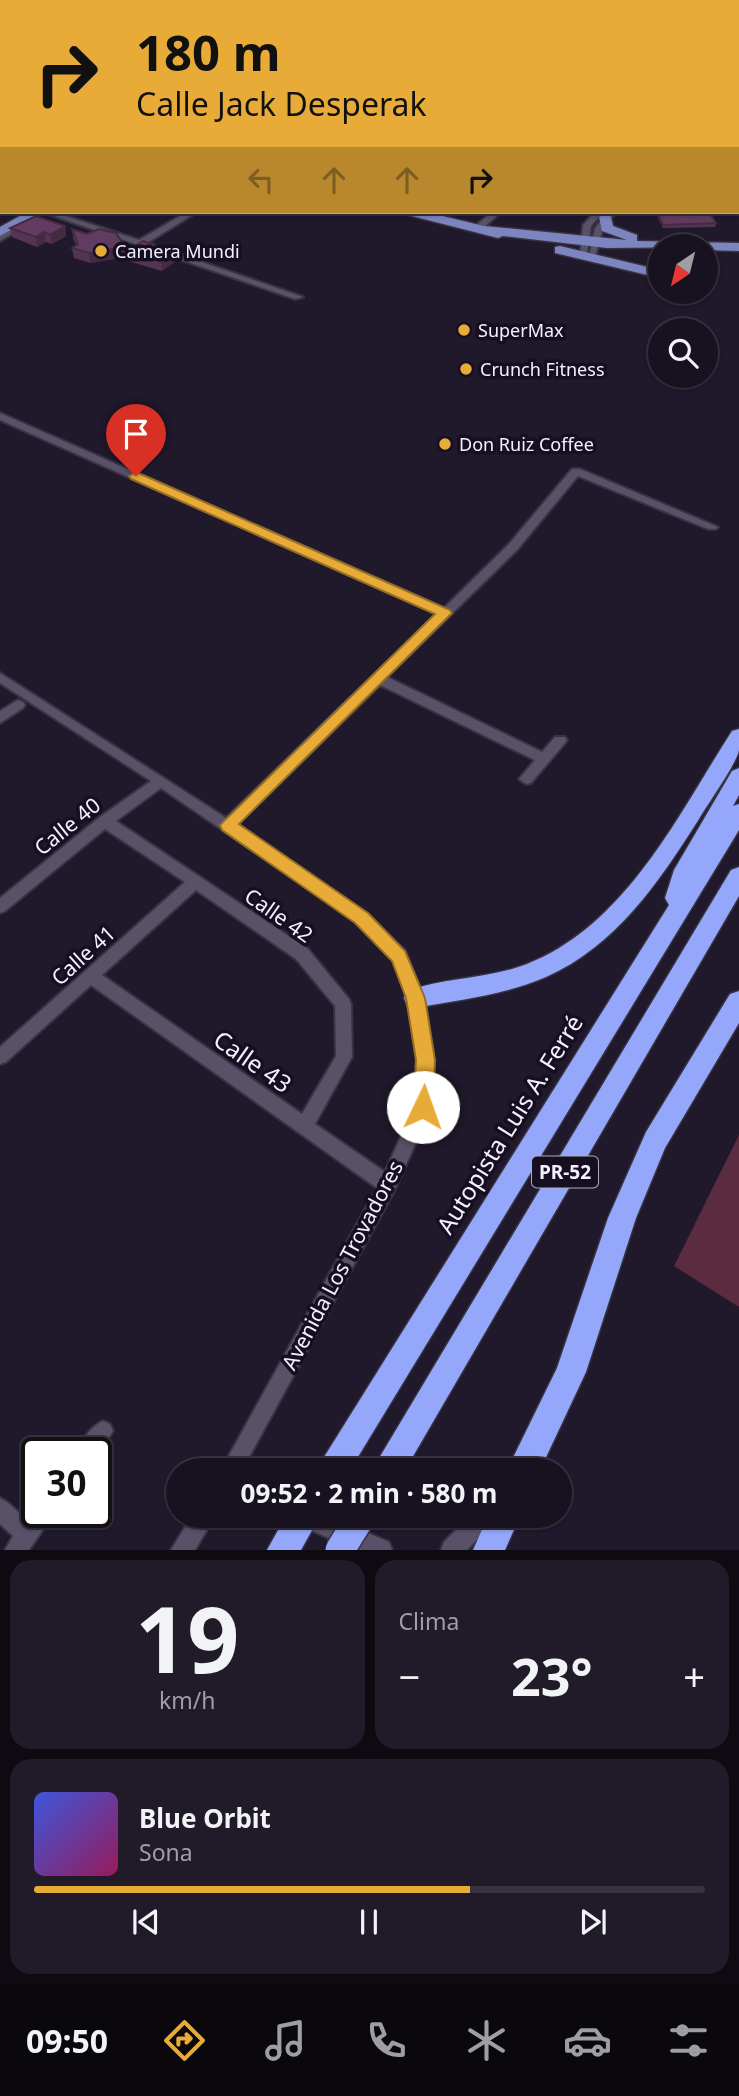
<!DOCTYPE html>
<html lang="es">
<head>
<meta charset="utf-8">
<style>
  :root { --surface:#181220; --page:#211b29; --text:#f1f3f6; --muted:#9f9ea5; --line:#36323e; --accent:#e8ab37 }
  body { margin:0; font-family:"Noto Sans",sans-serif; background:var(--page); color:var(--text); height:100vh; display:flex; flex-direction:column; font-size:26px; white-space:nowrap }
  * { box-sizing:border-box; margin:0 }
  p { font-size:23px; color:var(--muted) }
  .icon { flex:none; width:38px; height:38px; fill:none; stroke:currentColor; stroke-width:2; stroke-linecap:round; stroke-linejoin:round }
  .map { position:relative; height:1550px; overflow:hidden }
  .drawer { display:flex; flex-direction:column; gap:10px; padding:10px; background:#0d0a12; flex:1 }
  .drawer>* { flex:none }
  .banner { position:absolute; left:0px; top:0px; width:740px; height:214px; box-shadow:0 2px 5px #0004,0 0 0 2px var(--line); background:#e8ab37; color:#111; overflow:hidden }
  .needle { width:46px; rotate:215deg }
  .buttons { position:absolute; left:648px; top:234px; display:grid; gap:14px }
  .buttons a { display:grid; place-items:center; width:70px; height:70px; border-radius:50%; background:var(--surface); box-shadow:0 2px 5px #0004,0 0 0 2px var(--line); font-size:35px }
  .speed { position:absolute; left:21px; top:1437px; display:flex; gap:14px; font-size:35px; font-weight:700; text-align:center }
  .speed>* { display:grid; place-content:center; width:91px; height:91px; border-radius:50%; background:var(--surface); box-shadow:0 2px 5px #0004,0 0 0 2px var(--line); line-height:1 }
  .speed .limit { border:4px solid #111; border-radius:10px; background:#fff; color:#111 }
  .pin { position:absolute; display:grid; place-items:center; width:60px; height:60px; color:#fff; margin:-72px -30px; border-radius:50% 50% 50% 0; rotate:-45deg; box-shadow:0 0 7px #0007 }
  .pin .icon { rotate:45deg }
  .me { position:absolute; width:77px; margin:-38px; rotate:3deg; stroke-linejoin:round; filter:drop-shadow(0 0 5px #0008) }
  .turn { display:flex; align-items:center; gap:24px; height:147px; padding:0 21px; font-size:32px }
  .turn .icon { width:91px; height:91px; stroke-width:2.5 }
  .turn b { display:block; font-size:49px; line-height:60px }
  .lanes { display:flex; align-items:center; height:66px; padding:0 21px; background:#0003; justify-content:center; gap:35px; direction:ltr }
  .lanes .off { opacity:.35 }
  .big { font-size:52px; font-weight:700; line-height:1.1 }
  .drawer .widget { flex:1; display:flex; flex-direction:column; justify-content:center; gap:10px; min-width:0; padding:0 24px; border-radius:21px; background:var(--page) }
  .drawer .dial { align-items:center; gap:0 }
  .dial b { font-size:91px; line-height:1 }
  .song { display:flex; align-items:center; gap:21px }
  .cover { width:84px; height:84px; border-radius:10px; background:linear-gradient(135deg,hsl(230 70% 55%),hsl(330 70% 35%)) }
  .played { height:7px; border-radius:4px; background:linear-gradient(90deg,var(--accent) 65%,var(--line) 65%) }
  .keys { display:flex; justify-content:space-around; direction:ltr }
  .heat { display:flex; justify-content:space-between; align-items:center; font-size:38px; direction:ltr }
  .drawer .tiles { flex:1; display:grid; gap:10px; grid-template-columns:1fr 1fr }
  .widget:last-child { grid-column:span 2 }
  .trip { position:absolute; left:166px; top:1458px; width:406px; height:70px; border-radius:35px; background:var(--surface); box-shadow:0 2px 5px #0004,0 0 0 2px var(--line); font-weight:700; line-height:70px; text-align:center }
  .menu { display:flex; height:112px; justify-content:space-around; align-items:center; background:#0a070d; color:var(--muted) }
  .menu .icon { width:49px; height:49px }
  .menu .active { color:var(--accent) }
  .menu b { font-size:32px; color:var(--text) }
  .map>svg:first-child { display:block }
  .green { fill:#5b2c3f }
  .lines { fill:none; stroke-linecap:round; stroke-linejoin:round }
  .river { fill:#386287; fill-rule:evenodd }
  .street-casing { stroke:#383342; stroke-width:4 }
  .secondary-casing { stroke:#383342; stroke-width:4 }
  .primary-casing { stroke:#383342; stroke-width:3 }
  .highway-casing { stroke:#383342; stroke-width:3 }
  .street { fill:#595168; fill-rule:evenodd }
  .secondary { fill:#6b6b94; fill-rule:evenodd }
  .primary { fill:#7c85c0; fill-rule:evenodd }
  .highway { fill:#94a7fb; fill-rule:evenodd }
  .highway-bridge-casing { stroke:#383342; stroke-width:32; stroke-linecap:butt }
  .highway-bridge { stroke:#94a7fb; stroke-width:29 }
  .wall { fill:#543453 }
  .shaded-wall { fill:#452a43 }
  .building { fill:#623c60; stroke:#452a43; stroke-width:2 }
  .route { fill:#e8ab37; stroke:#976f24; stroke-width:2 }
  .poi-dot { fill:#e8ab37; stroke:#160f21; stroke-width:2.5 }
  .labels { text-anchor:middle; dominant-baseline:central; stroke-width:7; stroke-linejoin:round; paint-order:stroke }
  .far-poi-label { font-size:18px; fill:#f4f0fd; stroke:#160f21; text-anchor:start }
  .shield { fill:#160f21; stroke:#b1acbb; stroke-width:2 }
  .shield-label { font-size:19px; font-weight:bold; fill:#f4f0fd }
  .street-label { font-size:21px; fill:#f4f0fd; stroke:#160f21 }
  .near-street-label { font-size:24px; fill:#f4f0fd; stroke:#160f21 }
</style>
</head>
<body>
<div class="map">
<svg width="739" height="1550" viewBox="0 0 739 1550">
  <rect width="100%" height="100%" fill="#20182b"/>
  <path class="green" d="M739,1135V1307L674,1266Z"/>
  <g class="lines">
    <path class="river" d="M282,0H299L300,2H283Z
      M738,60H739V68H738Z"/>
    <g class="street-casing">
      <path id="street" d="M668,0H675L677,2H669Z
        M714,0H725L711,2Z
        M736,0H739V3L734,2Z
        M0,4H2V9L0,8Z
        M0,33H2V38H0Z
        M0,65H2V69H0Z
        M0,150H2L0,155Z
        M0,206H2L0,212Z
        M42,212H54L139,240L187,212H197L147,243L303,297L295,299Z
        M492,212H501L480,231H474V227Z
        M595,212H603L591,226L587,254L580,256L583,225Z
        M608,212H616L603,228L595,258L588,260L595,228Z
        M23,221L30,223L0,241V234Z
        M0,413L444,608L509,544L572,469H580L718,527L716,529H708L578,476L517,550L387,677L542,752L555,737H565L567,740L565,743L531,783L526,784L519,779L535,760L380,685L237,825L367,914L405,951L424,998L433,1060L432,1107L394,1191L242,1470H221L377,1188L91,985L6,1062L0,1064V1047L185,882L105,829L5,911L0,913V898L100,817L151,781L0,683V673L226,818L437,614L0,420ZM161,788L357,922L393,960L408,998L417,1060L414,1107L385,1172L315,1124L352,1057L351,1004L349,999L308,949L116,821ZM196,890L296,959L335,1006L336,1056L302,1114L102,975Z
        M18,700L23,702L25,705L23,708L0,723V711Z
        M103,1421L110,1424L113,1431L96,1457V1452H77C81,1441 91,1426 103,1421Z
        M0,1498L7,1502L26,1519L37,1504V1512H55L29,1550H5L13,1536L0,1524Z
        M192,1516H215L195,1550H171Z
        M294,1516H328L389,1542L392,1550H356L297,1524Z
        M470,1516H495L492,1524L467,1550H441L444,1542Z"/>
    </g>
    <g class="secondary-casing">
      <path id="secondary" d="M0,98H2V105H0Z"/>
    </g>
    <g class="primary-casing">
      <path id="primary" d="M388,0H400L386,2Z
        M410,0H426L410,2Z
        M27,212H42L0,236V227Z
        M406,212H426L484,226L627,240L602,231L599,217L605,213L611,217L613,226L637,235V241L739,243V251L705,250V247L607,248L503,236L498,238L408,215Z
        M560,246L660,270V278L555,253V247Z"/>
    </g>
    <g class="highway-casing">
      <path id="highway" d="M739,729C739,736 739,743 739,750C737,763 707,805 699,819C659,882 616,946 546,977C505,995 459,1000 416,1008L407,1005L404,998L407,991C446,977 489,979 527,964C626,925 678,815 732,731Z
        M739,768V795L733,806L739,804V830L350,1470H316L669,905L665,898L674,870L732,771Z
        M739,867V896L405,1470H372L731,870Z
        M739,991V1023L665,1148L636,1218L586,1372L540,1470H507L557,1368L608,1218L646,1132L730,994Z
        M286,1516H320L301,1550H267Z
        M488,1516H520L505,1550H473Z"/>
    </g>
    <use href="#street" class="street"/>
    <use href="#secondary" class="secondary"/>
    <use href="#primary" class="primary"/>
    <use href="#highway" class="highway"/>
    <g class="highway-bridge-casing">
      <path id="highway-bridge" d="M340,1550L361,1516"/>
    </g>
    <use href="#highway-bridge" class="highway-bridge"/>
  </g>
  <path class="wall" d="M655,212H709L716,223L715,227L663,228Z
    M65,226L66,236L52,244L46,242L37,247L12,237L10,228Z
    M72,229L126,257L90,263L74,258L72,248L76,245L73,238Z
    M127,251L176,261L162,271L128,261Z"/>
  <path class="shaded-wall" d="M65,226L66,236L52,244L50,235Z
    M44,232L46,242L37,247L36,237Z
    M125,247L126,257L90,263L89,253Z
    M175,252L176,261L162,271L161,261Z"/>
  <path class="building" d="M738,83H739L738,120Z
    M657,212H709L716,223L663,225Z
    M36,216L65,226L50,235L44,232L36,237L10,228Z
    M72,229L87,234L99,229L116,233L125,247L89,253L72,248L78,244Z
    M143,241L175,252L161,261L127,251Z"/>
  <path class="route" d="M136,472L450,610L452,613L239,824L368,913L405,951L425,998L435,1060L433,1107L430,1113L423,1116L416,1113L413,1107L416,1060L406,998L392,961L355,923L222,830L220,825L435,614L131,479L129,476Z"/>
  <g class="poi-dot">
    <circle cx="101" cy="251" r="7"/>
    <circle cx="464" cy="330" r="7"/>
    <circle cx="466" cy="369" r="7"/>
    <circle cx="445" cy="444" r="7"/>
  </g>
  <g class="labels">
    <g class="far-poi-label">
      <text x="115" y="251">Camera Mundi</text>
      <text x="478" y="330">SuperMax</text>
      <text x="480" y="369">Crunch Fitness</text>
      <text x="459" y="444">Don Ruiz Coffee</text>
    </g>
    <rect class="shield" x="532" y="1156.5" width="66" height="31" rx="5"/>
    <g class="shield-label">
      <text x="565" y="1172">PR-52</text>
    </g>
    <g class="street-label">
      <text transform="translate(67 826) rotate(-39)">Calle 40</text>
      <text transform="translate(279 915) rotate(35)">Calle 42</text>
      <text transform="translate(83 955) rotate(-42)">Calle 41</text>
      <text transform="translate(342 1265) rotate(-62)">Avenida Los Trovadores</text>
    </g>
    <g class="near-street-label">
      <text transform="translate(253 1061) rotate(35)">Calle 43</text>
      <text transform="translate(509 1124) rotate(-58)">Autopista Luis A. Ferré</text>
    </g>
  </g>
</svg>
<div class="buttons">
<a><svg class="needle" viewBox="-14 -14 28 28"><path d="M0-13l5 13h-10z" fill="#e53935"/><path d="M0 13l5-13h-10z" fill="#9f9ea5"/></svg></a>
<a><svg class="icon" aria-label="search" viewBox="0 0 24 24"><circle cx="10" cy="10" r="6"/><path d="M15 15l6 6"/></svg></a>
</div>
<div class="speed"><div class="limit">30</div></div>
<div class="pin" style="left:136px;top:476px;background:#d93025"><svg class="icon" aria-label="arrive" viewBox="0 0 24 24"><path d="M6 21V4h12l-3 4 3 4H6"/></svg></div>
<svg class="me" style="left:423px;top:1107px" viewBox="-20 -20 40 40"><circle r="19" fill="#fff"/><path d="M0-13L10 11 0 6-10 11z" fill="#e8ab37"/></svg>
<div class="trip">09:52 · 2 min · 580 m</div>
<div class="banner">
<div class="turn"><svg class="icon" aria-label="right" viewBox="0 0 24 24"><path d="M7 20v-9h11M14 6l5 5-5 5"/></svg><div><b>180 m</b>Calle Jack Desperak</div></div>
<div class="lanes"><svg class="icon off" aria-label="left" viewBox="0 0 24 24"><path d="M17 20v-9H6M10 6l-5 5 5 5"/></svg><svg class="icon off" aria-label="ahead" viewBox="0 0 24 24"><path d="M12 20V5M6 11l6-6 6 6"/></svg><svg class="icon off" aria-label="ahead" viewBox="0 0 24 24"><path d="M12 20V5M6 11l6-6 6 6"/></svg><svg class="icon" aria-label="right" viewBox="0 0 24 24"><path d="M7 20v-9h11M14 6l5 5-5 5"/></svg></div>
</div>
</div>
<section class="drawer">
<div class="tiles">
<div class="widget dial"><b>19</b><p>km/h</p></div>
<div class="widget"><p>Clima</p>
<div class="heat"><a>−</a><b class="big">23°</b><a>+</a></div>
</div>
<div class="widget">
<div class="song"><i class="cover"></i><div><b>Blue Orbit</b><p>Sona</p></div></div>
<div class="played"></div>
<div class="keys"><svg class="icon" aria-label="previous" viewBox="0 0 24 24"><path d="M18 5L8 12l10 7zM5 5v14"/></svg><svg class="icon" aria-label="pause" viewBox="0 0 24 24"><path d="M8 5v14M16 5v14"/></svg><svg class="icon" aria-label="next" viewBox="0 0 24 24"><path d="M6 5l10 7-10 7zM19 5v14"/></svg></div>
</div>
</div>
</section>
<nav class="menu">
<b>09:50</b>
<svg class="icon active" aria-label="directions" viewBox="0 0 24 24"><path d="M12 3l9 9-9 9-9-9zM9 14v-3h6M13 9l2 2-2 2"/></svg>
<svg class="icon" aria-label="music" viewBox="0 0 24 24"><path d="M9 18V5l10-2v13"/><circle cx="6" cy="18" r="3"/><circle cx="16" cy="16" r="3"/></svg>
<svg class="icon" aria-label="phone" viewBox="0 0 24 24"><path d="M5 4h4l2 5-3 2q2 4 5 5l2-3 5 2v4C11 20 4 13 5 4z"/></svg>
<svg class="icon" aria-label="climate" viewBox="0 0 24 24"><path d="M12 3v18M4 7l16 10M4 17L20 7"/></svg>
<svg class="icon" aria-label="car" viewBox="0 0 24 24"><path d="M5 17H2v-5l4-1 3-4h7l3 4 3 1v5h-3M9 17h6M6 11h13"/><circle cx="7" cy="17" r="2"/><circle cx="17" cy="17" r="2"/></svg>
<svg class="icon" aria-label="filters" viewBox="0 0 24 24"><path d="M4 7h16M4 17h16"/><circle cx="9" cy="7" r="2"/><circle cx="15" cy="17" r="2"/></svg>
</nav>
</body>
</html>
